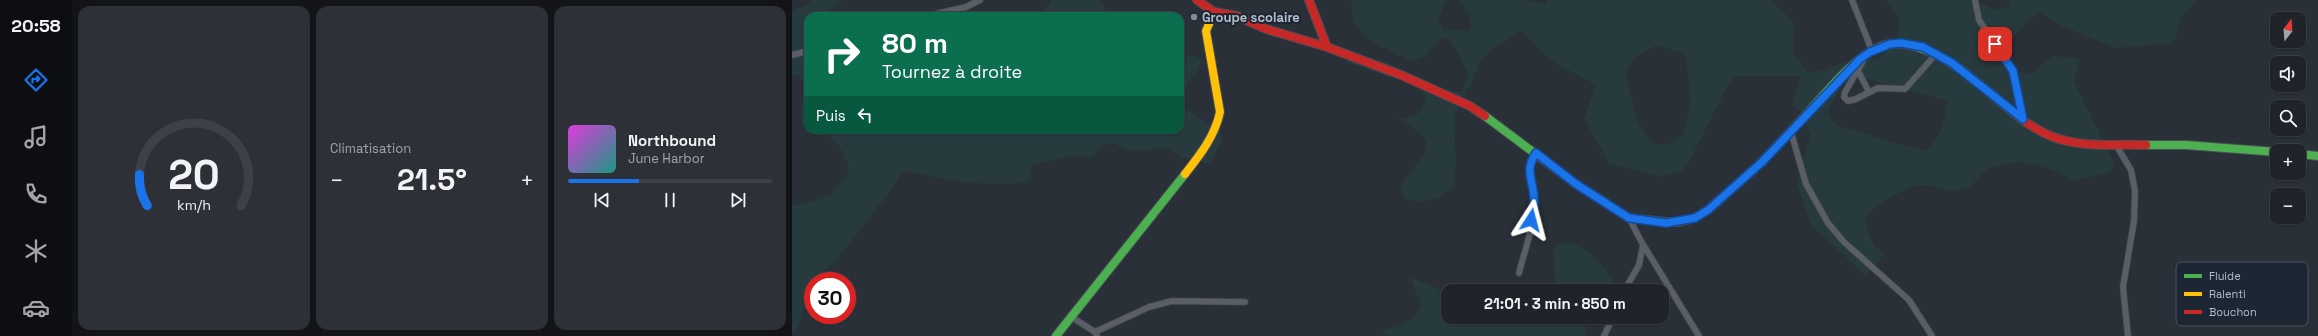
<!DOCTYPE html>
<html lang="fr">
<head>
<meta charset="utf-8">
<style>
  :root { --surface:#20242a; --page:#2d3036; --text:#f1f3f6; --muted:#a2a4a8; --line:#3d4147; --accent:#1a73e8 }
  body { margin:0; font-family:"Space Grotesk",sans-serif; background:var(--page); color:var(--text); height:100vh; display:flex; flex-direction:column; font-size:15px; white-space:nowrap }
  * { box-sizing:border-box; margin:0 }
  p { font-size:13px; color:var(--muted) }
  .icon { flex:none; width:22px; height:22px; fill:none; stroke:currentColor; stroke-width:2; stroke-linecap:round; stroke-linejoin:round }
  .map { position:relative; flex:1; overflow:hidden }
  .details { display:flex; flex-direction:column; gap:6px; padding:6px; background:#121417; width:720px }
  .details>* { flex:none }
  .hud { position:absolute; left:12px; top:12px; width:380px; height:122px; border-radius:12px; box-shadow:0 1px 3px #0004,0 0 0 1px var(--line); background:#0b6e4f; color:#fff; overflow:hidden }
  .needle { width:26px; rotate:17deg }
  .tools { position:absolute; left:1478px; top:12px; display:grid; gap:8px }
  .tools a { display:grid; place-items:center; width:36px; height:36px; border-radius:8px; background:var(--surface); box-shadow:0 1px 3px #0004,0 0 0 1px var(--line); font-size:20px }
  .speed { position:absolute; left:12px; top:272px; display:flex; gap:8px; font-size:20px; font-weight:700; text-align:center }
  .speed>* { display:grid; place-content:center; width:52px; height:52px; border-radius:50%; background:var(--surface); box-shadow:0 1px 3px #0004,0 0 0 1px var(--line); line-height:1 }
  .speed .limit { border:6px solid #d22; background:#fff; color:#111 }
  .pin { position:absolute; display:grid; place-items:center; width:34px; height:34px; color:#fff; margin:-17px; border-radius:8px; box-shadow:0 2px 6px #0006 }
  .me { position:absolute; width:44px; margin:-22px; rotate:9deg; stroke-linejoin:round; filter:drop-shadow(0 0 3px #0008) }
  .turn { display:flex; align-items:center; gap:14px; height:84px; padding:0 12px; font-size:18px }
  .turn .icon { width:52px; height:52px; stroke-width:2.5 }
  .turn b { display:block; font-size:28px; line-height:34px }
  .then { display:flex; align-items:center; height:38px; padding:0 12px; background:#0003; gap:8px; font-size:15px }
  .big { font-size:30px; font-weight:700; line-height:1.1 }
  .details .tile { flex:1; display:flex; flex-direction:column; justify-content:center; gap:6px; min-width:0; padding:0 14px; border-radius:12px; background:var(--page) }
  .details .dial { align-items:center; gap:0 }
  .dial svg { height:104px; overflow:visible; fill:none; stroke:var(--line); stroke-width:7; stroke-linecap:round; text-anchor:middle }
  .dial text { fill:var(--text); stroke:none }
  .song { display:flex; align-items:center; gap:12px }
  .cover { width:48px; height:48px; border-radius:6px; background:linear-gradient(135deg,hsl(300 70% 55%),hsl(170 70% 35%)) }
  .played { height:4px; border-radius:2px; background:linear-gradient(90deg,var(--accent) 35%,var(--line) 35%) }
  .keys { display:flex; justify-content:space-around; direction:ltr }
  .heat { display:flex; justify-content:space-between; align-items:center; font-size:22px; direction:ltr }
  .details .tiles { flex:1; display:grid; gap:6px; grid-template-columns:repeat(3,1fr) }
  .trip { position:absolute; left:649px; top:284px; width:228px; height:40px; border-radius:12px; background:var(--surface); box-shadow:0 1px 3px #0004,0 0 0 1px var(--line); font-weight:700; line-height:40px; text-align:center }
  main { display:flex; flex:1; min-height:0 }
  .menu { display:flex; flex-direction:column; width:72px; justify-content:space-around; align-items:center; background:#0d0e11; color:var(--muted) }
  .menu .icon { width:28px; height:28px }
  .menu .active { color:var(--accent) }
  .menu b { font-size:18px; color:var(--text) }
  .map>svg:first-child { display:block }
  .green { fill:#273a3e; fill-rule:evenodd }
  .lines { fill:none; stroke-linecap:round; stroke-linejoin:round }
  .street-casing { stroke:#484c53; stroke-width:7 }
  .fast-casing { stroke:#484c53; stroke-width:10 }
  .slow-casing { stroke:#484c53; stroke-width:10 }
  .jam-casing { stroke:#484c53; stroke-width:10 }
  .street { stroke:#5a5e66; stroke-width:5.5 }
  .fast { stroke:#4caf50; stroke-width:8 }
  .slow { stroke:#ffc107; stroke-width:8 }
  .jam { stroke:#c62828; stroke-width:8 }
  .route-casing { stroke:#114b97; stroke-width:10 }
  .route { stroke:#1a73e8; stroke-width:7 }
  .poi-dot { fill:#848b96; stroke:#1d2633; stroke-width:1.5 }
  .labels { text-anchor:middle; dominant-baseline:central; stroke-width:4; stroke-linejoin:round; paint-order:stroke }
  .poi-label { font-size:13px; font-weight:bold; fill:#b4bcc9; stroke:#1d2633; text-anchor:start }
  .key { fill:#1d2633; stroke:#4a5360; stroke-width:1 }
  .key-label { font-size:11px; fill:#b4bcc9 }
</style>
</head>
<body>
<main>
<nav class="menu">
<b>20:58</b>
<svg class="icon active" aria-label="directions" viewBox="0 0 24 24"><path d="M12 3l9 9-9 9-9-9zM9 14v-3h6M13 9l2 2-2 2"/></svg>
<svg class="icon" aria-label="music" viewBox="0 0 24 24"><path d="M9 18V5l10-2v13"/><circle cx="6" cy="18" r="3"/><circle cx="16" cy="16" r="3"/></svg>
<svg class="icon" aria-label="phone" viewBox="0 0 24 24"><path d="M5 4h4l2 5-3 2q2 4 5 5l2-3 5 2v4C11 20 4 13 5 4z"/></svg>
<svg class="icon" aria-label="climate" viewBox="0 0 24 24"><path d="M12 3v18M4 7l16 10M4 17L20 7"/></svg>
<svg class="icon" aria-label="car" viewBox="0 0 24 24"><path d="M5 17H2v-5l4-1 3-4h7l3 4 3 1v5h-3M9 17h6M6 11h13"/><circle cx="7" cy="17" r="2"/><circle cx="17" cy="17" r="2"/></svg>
</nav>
<section class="details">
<div class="tiles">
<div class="tile dial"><svg viewBox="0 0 100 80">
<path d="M14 69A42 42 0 1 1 86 69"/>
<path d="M14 69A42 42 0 0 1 8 45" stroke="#1a73e8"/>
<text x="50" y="56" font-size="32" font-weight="700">20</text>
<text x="50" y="72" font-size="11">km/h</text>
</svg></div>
<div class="tile"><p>Climatisation</p>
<div class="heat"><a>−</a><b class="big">21.5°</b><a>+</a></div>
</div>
<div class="tile">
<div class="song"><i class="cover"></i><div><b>Northbound</b><p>June Harbor</p></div></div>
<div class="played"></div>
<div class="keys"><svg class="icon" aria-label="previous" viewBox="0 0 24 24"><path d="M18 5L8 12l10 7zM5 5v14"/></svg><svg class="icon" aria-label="pause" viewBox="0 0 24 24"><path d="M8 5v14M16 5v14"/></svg><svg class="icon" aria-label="next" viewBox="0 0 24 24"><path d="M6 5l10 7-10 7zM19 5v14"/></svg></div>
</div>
</div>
</section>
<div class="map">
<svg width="1526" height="336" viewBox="0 0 1526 336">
  <rect width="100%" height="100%" fill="#2a3038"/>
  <path class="green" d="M19,0H52L35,11L34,16H16V130H388V102C399,116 415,120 429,132V144L417,164L390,157L375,148L340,151L322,144L313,145L300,157L282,155L240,165L237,181C195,190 152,178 111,171L96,194L48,255L24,281H21V288L5,329L0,332V206L39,196L57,171C56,160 47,142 37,137C29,134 20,135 12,131C11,126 9,120 9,115C9,99 18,90 6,74L0,76V11L16,4Z
    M259,0H307L314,10L315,16H248Z
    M559,0H654L646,19L652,29L678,31V17L667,0H735L754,4V0H979L1002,23L1001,54L1016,72L1033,70L1050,63L1063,66L1075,59H1088C1106,36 1118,24 1093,0H1183L1205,10L1217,6V0H1406L1389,17L1382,43L1323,48L1268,25L1246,11L1221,37L1211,53L1221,71L1239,74L1261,56L1288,58L1282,82L1322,162L1319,171L1282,181C1257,165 1223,155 1195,170C1187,174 1183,185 1175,188C1158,195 1146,185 1130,185C1119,185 1081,205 1075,216C1073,221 1074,225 1076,230C1078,241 1084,249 1093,254L1074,276L1019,225L1005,184L1018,136L1010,113L1000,105L1009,76H941L892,171L868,177L817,163L792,119L804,85L757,59L729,31L707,44L688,60L683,75L662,117L664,161L661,188C646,201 633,203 614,200L609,189C610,185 612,181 614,178C623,165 646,148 627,132C621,127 612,123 605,119C626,116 626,117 634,97L625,86L554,62L557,59L572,62L589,60L648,87L664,92L670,91L677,74L658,39L650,37L640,47L635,56L618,62L577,40L561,23ZM864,46L888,52L894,56L899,104L890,137C858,160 846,127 840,101C837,89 830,74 839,63C844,55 856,50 864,46ZM1061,75L1155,101C1153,121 1149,141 1131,151L1044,125L1037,116L1036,110L1054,79Z
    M397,54L410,59C405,75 391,84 388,101V63Z
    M774,243C799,247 807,262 822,280L814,291H762C766,278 759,263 763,247Z
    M618,277L656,294V317H708L721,323H735L743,317H792L794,336H595L590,329C610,328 621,324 629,305Z"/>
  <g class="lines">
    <g class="street-casing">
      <path id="street" d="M1060,0L1080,51
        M1183,0L1187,20L1221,71L1231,119
        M135,16L174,7L188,0
        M0,55L16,51
        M1071,61L1053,92L1052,97L1056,101L1064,99L1086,88L1113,89L1144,54
        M1065,69L1077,92
        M999,132L1014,184L1036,223L1052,242L1117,300L1140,336
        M1324,145L1339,170L1343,191L1342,221L1331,287L1336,336
        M837,218L849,241L907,336
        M727,273C732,252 745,218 742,197C740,178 733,170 744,153
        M832,291L847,265L851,245
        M278,316L303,332L305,336
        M303,332L357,307L380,301L453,302
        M812,336L821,317"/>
    </g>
    <g class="fast-casing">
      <path id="fast" d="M693,116L784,184L837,218L874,222
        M1010,119C1031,97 1066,49 1098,44C1117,41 1138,51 1154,60
        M1354,145H1394L1485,152
        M1507,154L1526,156
        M264,336L393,174"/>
    </g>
    <g class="slow-casing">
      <path id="slow" d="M393,174C408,155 423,136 428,112L414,31L422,12"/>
    </g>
    <g class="jam-casing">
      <path id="jam" d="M405,0L422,12L445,16L474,29L535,47L609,75L678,106L693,116
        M517,0L535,47
        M1154,60C1194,82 1229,132 1275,141C1300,147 1328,144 1354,145
        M874,222H887L903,218L916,210L970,162L1010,119"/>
    </g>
    <use href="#street" class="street"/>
    <use href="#fast" class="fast"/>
    <use href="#slow" class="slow"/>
    <use href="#jam" class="jam"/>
  </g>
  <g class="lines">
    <g class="route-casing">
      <path id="route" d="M739,220C741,213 743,206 742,198C741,179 732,171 744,153L784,184L837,218L874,223L903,218L916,210L970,162L1068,59L1078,52L1098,44L1109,43L1131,47L1160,63L1231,119L1221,71L1203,44"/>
    </g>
    <use href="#route" class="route"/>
  </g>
  <circle class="poi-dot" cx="402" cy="17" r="4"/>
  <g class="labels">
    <g class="poi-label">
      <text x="410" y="17">Groupe scolaire</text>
    </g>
  </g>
  <rect x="1384" y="262" width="132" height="64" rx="6" class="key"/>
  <rect x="1392" y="274" width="18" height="4" fill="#4caf50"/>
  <rect x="1392" y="292" width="18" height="4" fill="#ffc107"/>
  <rect x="1392" y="310" width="18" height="4" fill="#c62828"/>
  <g class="key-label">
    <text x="1417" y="280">Fluide</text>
    <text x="1417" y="298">Ralenti</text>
    <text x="1417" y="316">Bouchon</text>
  </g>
</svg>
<div class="tools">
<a><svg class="needle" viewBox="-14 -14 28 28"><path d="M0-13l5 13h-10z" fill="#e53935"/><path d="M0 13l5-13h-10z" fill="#a2a4a8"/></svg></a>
<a><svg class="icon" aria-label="sound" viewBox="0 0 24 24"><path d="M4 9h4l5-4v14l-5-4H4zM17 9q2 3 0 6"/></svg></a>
<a><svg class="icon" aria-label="search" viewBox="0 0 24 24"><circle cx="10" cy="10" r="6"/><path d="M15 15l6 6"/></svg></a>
<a>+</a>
<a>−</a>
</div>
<div class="speed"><div class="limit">30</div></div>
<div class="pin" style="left:1203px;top:44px;background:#d93025"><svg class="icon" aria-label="arrive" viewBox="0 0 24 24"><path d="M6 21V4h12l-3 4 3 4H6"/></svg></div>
<svg class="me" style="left:739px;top:220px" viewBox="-20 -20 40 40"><path d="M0-17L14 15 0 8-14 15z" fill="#1a73e8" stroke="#fff" stroke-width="4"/></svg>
<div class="trip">21:01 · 3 min · 850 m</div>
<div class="hud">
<div class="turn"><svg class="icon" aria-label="right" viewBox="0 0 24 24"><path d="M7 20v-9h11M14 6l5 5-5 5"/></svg><div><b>80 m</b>Tournez à droite</div></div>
<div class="then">Puis<svg class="icon" aria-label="left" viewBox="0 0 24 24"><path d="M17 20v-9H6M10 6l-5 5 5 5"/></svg></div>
</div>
</div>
</main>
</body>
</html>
